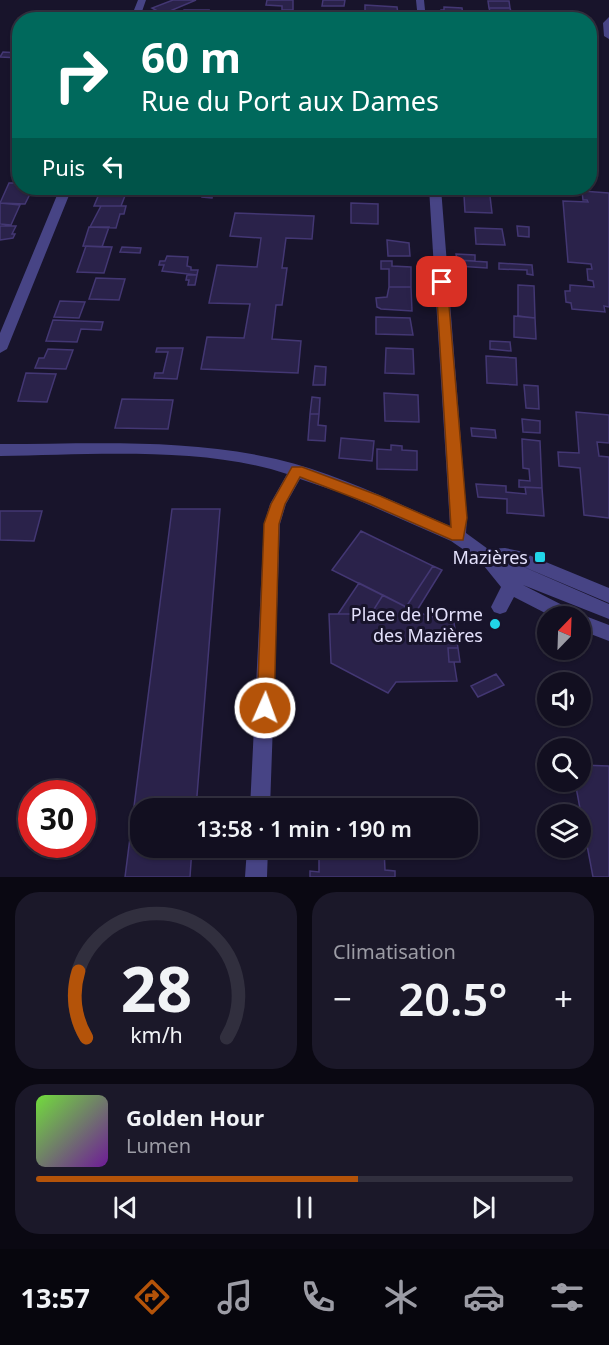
<!DOCTYPE html>
<html lang="fr">
<head>
<meta charset="utf-8">
<style>
  :root { --surface:#120f20; --page:#1b1829; --text:#f1f3f6; --muted:#9c9ca5; --line:#312f3e; --accent:#b45309 }
  body { margin:0; font-family:"Noto Sans",sans-serif; background:var(--page); color:var(--text); height:100vh; display:flex; flex-direction:column; font-size:22px; white-space:nowrap }
  * { box-sizing:border-box; margin:0 }
  p { font-size:20px; color:var(--muted) }
  .icon { flex:none; width:33px; height:33px; fill:none; stroke:currentColor; stroke-width:2; stroke-linecap:round; stroke-linejoin:round }
  .map { position:relative; height:877px; overflow:hidden }
  .panel { display:flex; flex-direction:column; gap:15px; padding:15px; background:#0a0812; flex:1 }
  .panel>* { flex:none }
  .banner { position:absolute; left:12px; top:12px; width:585px; height:183px; border-radius:24px; box-shadow:0 2px 4px #0004,0 0 0 2px var(--line); background:#00695c; color:#fff; overflow:hidden }
  .needle { width:39px; rotate:23deg }
  .fabs { position:absolute; left:537px; top:606px; display:grid; gap:12px }
  .fabs a { display:grid; place-items:center; width:54px; height:54px; border-radius:50%; background:var(--surface); box-shadow:0 2px 4px #0004,0 0 0 2px var(--line); font-size:30px }
  .speed { position:absolute; left:18px; top:780px; display:flex; gap:12px; font-size:30px; font-weight:700; text-align:center }
  .speed>* { display:grid; place-content:center; width:78px; height:78px; border-radius:50%; background:var(--surface); box-shadow:0 2px 4px #0004,0 0 0 2px var(--line); line-height:1 }
  .speed .limit { border:9px solid #d22; background:#fff; color:#111 }
  .pin { position:absolute; display:grid; place-items:center; width:51px; height:51px; color:#fff; margin:-26px; border-radius:12px; box-shadow:0 3px 9px #0006 }
  .me { position:absolute; width:66px; margin:-33px; rotate:2deg; stroke-linejoin:round; filter:drop-shadow(0 0 4px #0008) }
  .turn { display:flex; align-items:center; gap:21px; height:126px; padding:0 30px; font-size:27px }
  .turn .icon { width:78px; height:78px; stroke-width:2.5 }
  .turn b { display:block; font-size:42px; line-height:51px }
  .then { display:flex; align-items:center; height:57px; padding:0 30px; background:#0003; gap:12px; font-size:22px }
  .big { font-size:45px; font-weight:600; line-height:1.1 }
  .panel .widget { flex:1; display:flex; flex-direction:column; justify-content:center; gap:9px; min-width:0; padding:0 21px; border-radius:24px; background:var(--page) }
  .panel .dial { align-items:center; gap:0 }
  .dial svg { height:156px; overflow:visible; fill:none; stroke:var(--line); stroke-width:7; stroke-linecap:round; text-anchor:middle }
  .dial text { fill:var(--text); stroke:none }
  .song { display:flex; align-items:center; gap:18px }
  .cover { width:72px; height:72px; border-radius:9px; background:linear-gradient(135deg,hsl(100 70% 55%),hsl(280 70% 35%)) }
  .played { height:6px; border-radius:3px; background:linear-gradient(90deg,var(--accent) 60%,var(--line) 60%) }
  .keys { display:flex; justify-content:space-around; direction:ltr }
  .heat { display:flex; justify-content:space-between; align-items:center; font-size:33px; direction:ltr }
  .panel .tiles { flex:1; display:grid; gap:15px; grid-template-columns:1fr 1fr }
  .widget:last-child { grid-column:span 2 }
  .trip { position:absolute; left:130px; top:798px; width:348px; height:60px; border-radius:24px; background:var(--surface); box-shadow:0 2px 4px #0004,0 0 0 2px var(--line); font-weight:600; line-height:60px; text-align:center }
  .dock { display:flex; height:96px; justify-content:space-around; align-items:center; background:#07060d; color:var(--muted) }
  .dock .icon { width:42px; height:42px }
  .dock .selected { color:var(--accent) }
  .dock b { font-size:27px; color:var(--text) }
  .map>svg:first-child { display:block }
  .building { fill:#2a224a; stroke:#433773; stroke-width:1.5 }
  .lines { fill:none; stroke-linecap:round; stroke-linejoin:round }
  .minor { fill:#474485; fill-rule:evenodd }
  .route { fill:#b45309; stroke:#753606; stroke-width:1.5 }
  .poi-dot { fill:#21d5e8; stroke:#18142b; stroke-width:2 }
  .labels { text-anchor:middle; dominant-baseline:central; stroke-width:6; stroke-linejoin:round; paint-order:stroke }
  .poi-label { font-size:18px; fill:#e4e1fc; stroke:#18142b; text-anchor:end }
</style>
</head>
<body>
<div class="map">
<svg width="609" height="877" viewBox="0 0 609 877">
  <rect width="100%" height="100%" fill="#18142b"/>
  <path class="building" d="M173,0H196L163,14L152,8Z
    M267,0H293V10H282V6L266,5Z
    M323,0H345L344,6H322Z
    M488,1H509L510,8H489Z
    M365,5L397,7L398,14L365,13Z
    M444,7L462,8L463,16H441V10H444Z
    M489,8H510L512,15H491Z
    M184,10H209L207,17H182Z
    M3,52L20,53V58L0,57Z
    M9,183H20V188H33L25,204L0,203Z
    M98,188H128L121,206H94L99,194H96Z
    M203,188H214L212,198L202,197Z
    M501,188H521L522,194L501,193Z
    M582,191L609,193V307L604,306L605,312L572,309L571,303L566,302L565,291H570V285L594,287L593,281L588,280L587,269H592L591,264L568,262L563,201L588,202L587,200H583Z
    M464,195L490,196L492,213L465,212Z
    M0,203L20,205L11,225L0,224Z
    M351,203L378,204V224L351,223Z
    M101,206H126L124,214H120L116,228L90,227Z
    M235,213L314,216L312,239L286,238L282,268H287L282,305H276L272,339L301,341L298,373L201,369L207,337L244,338L250,304L209,303L217,265L257,267L261,238L230,236Z
    M0,226H16L12,234H15L13,238L0,240Z
    M517,226L529,227V237L518,236Z
    M89,227H109L102,247L83,246Z
    M475,228L502,229L505,245L476,244Z
    M387,240L409,243L410,256H388Z
    M86,246L112,247L104,273L77,272Z
    M122,247L141,248L140,253L120,252Z
    M456,254L475,255V261L457,260Z
    M167,256L188,257L187,266L191,267V270H198L197,275L162,271L164,265H159L160,261H165Z
    M457,260L487,262V268L457,266Z
    M381,261H392V266L411,267V287H389V269H381Z
    M499,263L532,265L533,275L527,274V270L499,269Z
    M187,275H197L195,285H188L189,280H186Z
    M96,278L125,279L119,300L89,299Z
    M518,285L534,286L535,318L518,316Z
    M389,287H411L412,311L381,309L377,307L376,298L387,297Z
    M60,301L85,302L79,318L54,317Z
    M514,316L535,318L536,339L514,337Z
    M376,317L410,318L413,335L376,334Z
    M53,320L103,322L101,330L81,329L77,342L46,341Z
    M490,341L510,342L511,351L490,349Z
    M157,348H183L177,379L154,378L155,373H163L168,352H156Z
    M386,348L413,349L414,374L385,373Z
    M48,349L73,350L66,369L35,368L39,358H44Z
    M486,356L516,358L517,385L487,383Z
    M315,366L326,367L325,385H313Z
    M26,373L56,374L47,402L18,401Z
    M524,385L538,386L539,409L526,408Z
    M384,393L418,395L419,422L385,421Z
    M312,397L320,398L319,414H310Z
    M122,399L173,400L168,429L115,428Z
    M576,412L609,415V443L597,442L599,456L609,457V518L584,515L580,468L559,466L558,452L579,453Z
    M310,414H319L318,425L326,426L325,441L308,440Z
    M522,419L540,421V433L523,432Z
    M471,428L495,430L496,438L472,436Z
    M341,438L374,441L372,461L339,458Z
    M522,439L540,441L542,488L519,487V480L530,481L529,469L523,468Z
    M391,445L402,446V450L417,451V470L377,469V449L391,450Z
    M476,484L506,486V492L526,494L525,487L542,488L544,516L507,513V499L478,497Z
    M172,509H220L196,808H141V848H192L190,877H125Z
    M0,511H42L34,541L0,540Z
    M361,531L433,566L406,607L332,570Z
    M433,566L442,570L416,612L406,607Z
    M359,583L383,595L371,614H338Z
    M383,595L416,612L454,623L458,648H448L449,662H454L457,681L396,682L388,693L331,663L329,614H371Z
    M448,648H458L460,662H449Z
    M496,674L504,685L478,697L471,686Z
    M580,765L609,766V877H593L575,782H580Z
    M319,848H388H384L385,870L395,871V877H310V871L319,872Z"/>
  <g class="lines">
    <path class="minor" d="M138,0H146L139,20H130Z
      M416,0H424L426,20H418Z
      M609,17V39L604,36L603,23Z
      M60,188H72L7,349L0,353V333Z
      M429,188H441L467,518L466,533L488,549L505,548L519,551L609,588V603L517,564L609,604V619L523,585L574,611L577,616L580,614L609,625V641L580,630V616H551L514,597L506,612L500,614L494,612L491,607L501,587L480,561L451,541L344,494L300,479L286,504L280,524L270,808H250L264,524L270,504L287,474C204,446 88,455 0,456V444C92,444 186,438 276,459C336,473 394,502 450,526Z
      M247,848H268L267,877H245Z"/>
  </g>
  <path class="route" d="M442,278L447,282L467,518L463,540H452L370,504L300,477L285,504L279,524L274,708L271,714L265,716L259,714L257,708L264,524L271,504L292,467H302L380,496L451,527L436,282Z"/>
  <g class="poi-dot">
    <rect x="534" y="551" width="12" height="12" rx="3"/>
    <circle cx="495" cy="624" r="6"/>
  </g>
  <g class="labels">
    <g class="poi-label">
      <text x="528" y="557">Mazières</text>
      <text x="483" y="614">Place de l'Orme<tspan x="483" dy="21">des Mazières</tspan></text>
    </g>
  </g>
</svg>
<div class="fabs">
<a><svg class="needle" viewBox="-14 -14 28 28"><path d="M0-13l5 13h-10z" fill="#e53935"/><path d="M0 13l5-13h-10z" fill="#9c9ca5"/></svg></a>
<a><svg class="icon" aria-label="sound" viewBox="0 0 24 24"><path d="M4 9h4l5-4v14l-5-4H4zM17 9q2 3 0 6"/></svg></a>
<a><svg class="icon" aria-label="search" viewBox="0 0 24 24"><circle cx="10" cy="10" r="6"/><path d="M15 15l6 6"/></svg></a>
<a><svg class="icon" aria-label="layers" viewBox="0 0 24 24"><path d="M12 4l9 5-9 5-9-5zM3 14l9 5 9-5"/></svg></a>
</div>
<div class="speed"><div class="limit">30</div></div>
<div class="pin" style="left:442px;top:282px;background:#d93025"><svg class="icon" aria-label="arrive" viewBox="0 0 24 24"><path d="M6 21V4h12l-3 4 3 4H6"/></svg></div>
<svg class="me" style="left:265px;top:708px" viewBox="-20 -20 40 40"><circle r="17" fill="#b45309" stroke="#fff" stroke-width="3"/><path d="M0-11L8 9 0 5-8 9z" fill="#fff"/></svg>
<div class="trip">13:58 · 1 min · 190 m</div>
<div class="banner">
<div class="turn"><svg class="icon" aria-label="right" viewBox="0 0 24 24"><path d="M7 20v-9h11M14 6l5 5-5 5"/></svg><div><b>60 m</b>Rue du Port aux Dames</div></div>
<div class="then">Puis<svg class="icon" aria-label="left" viewBox="0 0 24 24"><path d="M17 20v-9H6M10 6l-5 5 5 5"/></svg></div>
</div>
</div>
<section class="panel">
<div class="tiles">
<div class="widget dial"><svg viewBox="0 0 100 80">
<path d="M14 69A42 42 0 1 1 86 69"/>
<path d="M14 69A42 42 0 0 1 10 35" stroke="#b45309"/>
<text x="50" y="56" font-size="32" font-weight="700">28</text>
<text x="50" y="72" font-size="11">km/h</text>
</svg></div>
<div class="widget"><p>Climatisation</p>
<div class="heat"><a>−</a><b class="big">20.5°</b><a>+</a></div>
</div>
<div class="widget">
<div class="song"><i class="cover"></i><div><b>Golden Hour</b><p>Lumen</p></div></div>
<div class="played"></div>
<div class="keys"><svg class="icon" aria-label="previous" viewBox="0 0 24 24"><path d="M18 5L8 12l10 7zM5 5v14"/></svg><svg class="icon" aria-label="pause" viewBox="0 0 24 24"><path d="M8 5v14M16 5v14"/></svg><svg class="icon" aria-label="next" viewBox="0 0 24 24"><path d="M6 5l10 7-10 7zM19 5v14"/></svg></div>
</div>
</div>
</section>
<nav class="dock">
<b>13:57</b>
<svg class="icon selected" aria-label="directions" viewBox="0 0 24 24"><path d="M12 3l9 9-9 9-9-9zM9 14v-3h6M13 9l2 2-2 2"/></svg>
<svg class="icon" aria-label="music" viewBox="0 0 24 24"><path d="M9 18V5l10-2v13"/><circle cx="6" cy="18" r="3"/><circle cx="16" cy="16" r="3"/></svg>
<svg class="icon" aria-label="phone" viewBox="0 0 24 24"><path d="M5 4h4l2 5-3 2q2 4 5 5l2-3 5 2v4C11 20 4 13 5 4z"/></svg>
<svg class="icon" aria-label="climate" viewBox="0 0 24 24"><path d="M12 3v18M4 7l16 10M4 17L20 7"/></svg>
<svg class="icon" aria-label="car" viewBox="0 0 24 24"><path d="M5 17H2v-5l4-1 3-4h7l3 4 3 1v5h-3M9 17h6M6 11h13"/><circle cx="7" cy="17" r="2"/><circle cx="17" cy="17" r="2"/></svg>
<svg class="icon" aria-label="filters" viewBox="0 0 24 24"><path d="M4 7h16M4 17h16"/><circle cx="9" cy="7" r="2"/><circle cx="15" cy="17" r="2"/></svg>
</nav>
</body>
</html>
